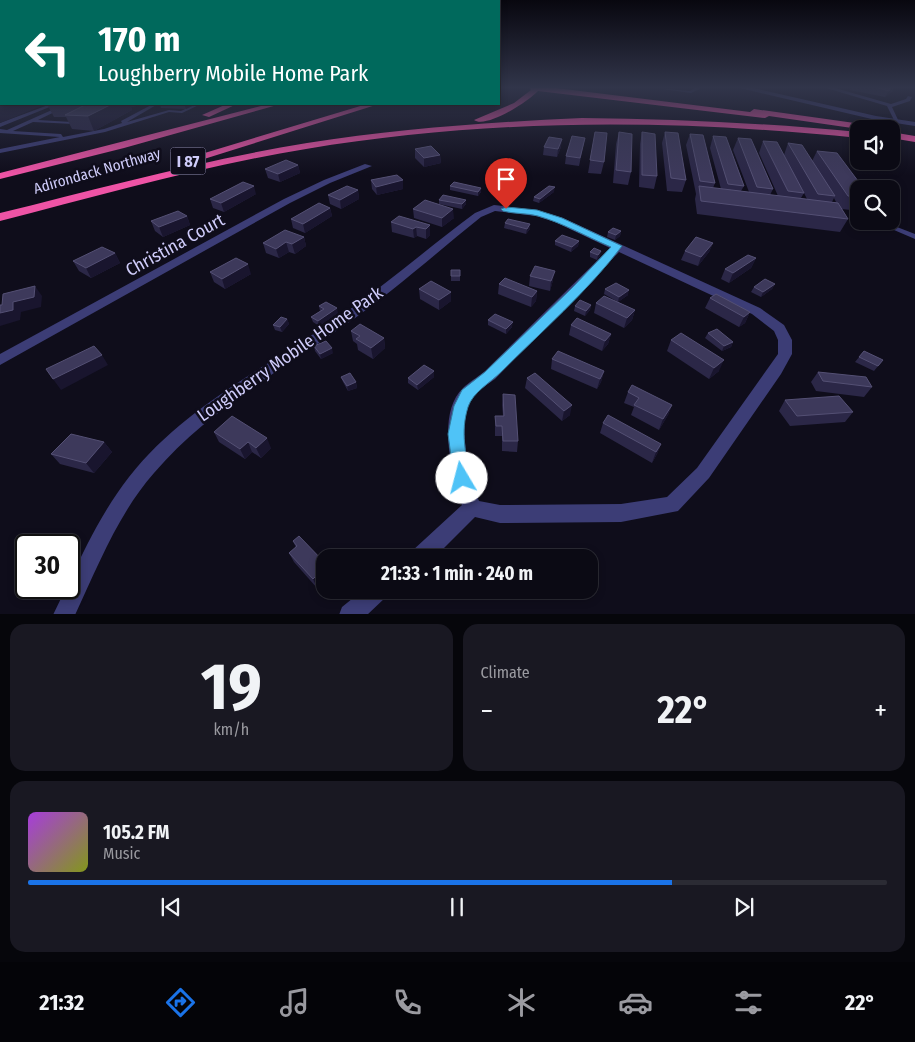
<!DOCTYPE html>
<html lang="en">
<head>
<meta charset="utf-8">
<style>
  :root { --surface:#0b0a14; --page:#191822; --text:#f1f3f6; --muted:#9a9aa0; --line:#2b2b34; --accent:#1a73e8 }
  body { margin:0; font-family:"Fira Sans Condensed",sans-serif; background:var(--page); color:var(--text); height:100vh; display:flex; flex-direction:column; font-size:19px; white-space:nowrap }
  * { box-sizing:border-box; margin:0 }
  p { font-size:16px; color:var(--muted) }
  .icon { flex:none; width:28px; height:28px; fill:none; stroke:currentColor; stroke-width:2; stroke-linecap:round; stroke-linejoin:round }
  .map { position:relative; height:614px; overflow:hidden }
  .drawer { display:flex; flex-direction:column; gap:10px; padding:10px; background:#06060b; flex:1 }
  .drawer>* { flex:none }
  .hud { position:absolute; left:0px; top:0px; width:500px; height:105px; box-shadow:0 2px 8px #0003,0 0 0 1px var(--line); background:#00695c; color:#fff; overflow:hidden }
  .buttons { position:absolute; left:850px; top:120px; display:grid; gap:10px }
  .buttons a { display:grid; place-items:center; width:50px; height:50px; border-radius:10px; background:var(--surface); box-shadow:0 2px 8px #0003,0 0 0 1px var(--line); font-size:25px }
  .speed { position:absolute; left:15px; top:534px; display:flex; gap:10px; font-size:25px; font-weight:700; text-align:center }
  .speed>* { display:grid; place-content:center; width:65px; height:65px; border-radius:50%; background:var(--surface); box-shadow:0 2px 8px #0003,0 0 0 1px var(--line); line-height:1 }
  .speed .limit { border:2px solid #111; border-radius:8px; background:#fff; color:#111 }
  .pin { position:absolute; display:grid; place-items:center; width:42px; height:42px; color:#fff; margin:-51px -21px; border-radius:50% 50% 50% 0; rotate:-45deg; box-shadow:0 0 5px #0007 }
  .pin .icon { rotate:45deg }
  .me { position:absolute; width:55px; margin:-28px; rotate:352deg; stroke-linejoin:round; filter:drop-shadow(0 0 4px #0008) }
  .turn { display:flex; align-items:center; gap:18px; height:105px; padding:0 15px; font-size:22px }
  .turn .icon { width:65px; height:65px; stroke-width:2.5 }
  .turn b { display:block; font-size:35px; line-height:42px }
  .big { font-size:38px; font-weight:700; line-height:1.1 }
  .drawer .tile { flex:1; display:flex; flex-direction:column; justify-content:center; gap:8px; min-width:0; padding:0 18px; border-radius:15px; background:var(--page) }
  .drawer .dial { align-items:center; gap:0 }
  .dial b { font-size:65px; line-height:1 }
  .song { display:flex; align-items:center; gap:15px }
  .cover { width:60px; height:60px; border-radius:8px; background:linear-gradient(135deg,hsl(280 70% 55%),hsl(70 70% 35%)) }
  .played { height:5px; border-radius:2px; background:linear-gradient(90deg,var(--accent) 75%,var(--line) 75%) }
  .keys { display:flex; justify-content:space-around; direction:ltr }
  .heat { display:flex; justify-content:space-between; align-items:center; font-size:28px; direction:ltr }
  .drawer .tiles { flex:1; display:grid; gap:10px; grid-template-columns:1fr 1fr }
  .tile:last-child { grid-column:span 2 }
  .trip { position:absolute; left:316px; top:549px; width:282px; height:50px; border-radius:15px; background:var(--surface); box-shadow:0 2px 8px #0003,0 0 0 1px var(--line); font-weight:700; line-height:50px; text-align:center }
  .menu { display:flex; height:80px; justify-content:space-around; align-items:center; background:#040408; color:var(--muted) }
  .menu .icon { width:35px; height:35px }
  .menu .current { color:var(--accent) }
  .menu b { font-size:22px; color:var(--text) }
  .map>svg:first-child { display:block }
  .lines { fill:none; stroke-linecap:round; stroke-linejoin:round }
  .lane { fill:#3c3d76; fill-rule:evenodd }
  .street { fill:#3c3d76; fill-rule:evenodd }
  .highway { fill:#ee53a5; fill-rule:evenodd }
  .wall { fill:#2b2747; fill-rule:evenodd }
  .shaded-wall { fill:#19152e }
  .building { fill:#3d395b; stroke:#545074 }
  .route { fill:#4fc3f7; stroke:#337fa1 }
  .labels { text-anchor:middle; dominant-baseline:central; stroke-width:5; stroke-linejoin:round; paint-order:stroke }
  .far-street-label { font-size:15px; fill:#cfccfa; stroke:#0f0d1b }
  .shield { fill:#0f0d1b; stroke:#9593b7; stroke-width:1 }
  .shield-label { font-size:16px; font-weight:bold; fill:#cfccfa }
  .street-label { font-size:18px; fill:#cfccfa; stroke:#0f0d1b }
</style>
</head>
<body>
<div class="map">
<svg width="915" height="615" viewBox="0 0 915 615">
  <rect width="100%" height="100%" fill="#0f0d1b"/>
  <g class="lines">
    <path class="lane" d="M0,88H1V90H0Z
      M655,88L690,91L695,88H701L691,93Z
      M826,88H835L891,104L906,99L908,96L912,97L910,101L892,107L899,122L897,123L895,122L887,106Z
      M51,104H57L0,127V123Z
      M63,104L69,105L38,120L72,122L74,123V124L33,122L13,131L61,134L63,137L104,129L122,123L121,121L153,104H158L127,122L169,110L181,111L196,104H201L182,113L169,112L105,132L0,153V149L60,137L0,133V129L7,130L63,105Z
      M880,222H884L915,234V239L880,224Z"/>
    <path class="street" d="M740,88H753L876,116L915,122V126L876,120Z
      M365,164L372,166L330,183L290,203L0,365V354L284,199L324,180Z
      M494,205L537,210L563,218L760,308L784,325L792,340V354L781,374L709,478L678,511L621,522L500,523L475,517L434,558H409L412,551L462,505C452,475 436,414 463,388C469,382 478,377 485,371L610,248L555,222L536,216L495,211L481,217C436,253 393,292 345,325C280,371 207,411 154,473C118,514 98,566 75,615H53L66,588H69V582C86,546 104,509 129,477C184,407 267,367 339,317C386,285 429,247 475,213ZM619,252L752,314L774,331L778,340V354L697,468L667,497L621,504L500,505L479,501C470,476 454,418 474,396C480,389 488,384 495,379Z
      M363,590H389L386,597L367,615H339L342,607Z"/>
    <path class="highway" d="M530,88H556L750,112L754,109L876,126L880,129H859L769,116L765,118L538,91C529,101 486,129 474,120L514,103L531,90Z
      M227,104H237L209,117L202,115Z
      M269,104H281L124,148L0,179V173Z
      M367,104H379L204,159L201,160L196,157L198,155Z
      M582,118C675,119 766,123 859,132V138C674,119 490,118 306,149C202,166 102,195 0,221V213C102,188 203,160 307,143C398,129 490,122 582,118Z
      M891,132L915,136V142L891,138Z"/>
  </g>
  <path class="wall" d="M851,88H894L893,91L885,97L850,90Z
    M47,104H147L131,107L132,110L94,131L72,129L66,117H54Z
    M160,104H196L186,109L161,108Z
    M595,132L604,162L601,174L588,173Z
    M619,132L631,172L628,185L613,183L616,144Z
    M642,132L657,176L654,189L639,187L640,144Z
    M665,132L686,180L682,192L667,191L662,143Z
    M690,134L715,183L713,188L721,189L710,148L713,136L744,186L741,191L749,192L733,150L738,138L773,189L770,195L778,196L759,153L763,141L784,155L788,143L812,161L817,151L859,189V211L842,209L848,219L840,232L697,214L695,199L696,194L686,145ZM804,193L807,199L801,198ZM834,198L836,202H832Z
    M585,138L579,166L565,164L566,156Z
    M544,147H561L557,157L543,155Z
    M415,149L440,155L441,163L424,167L415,158Z
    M298,165L300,173L280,182L268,178L265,169Z
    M371,180L403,189L377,195L372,189Z
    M450,186L481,188V192L478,196L450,190Z
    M358,190L359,199L341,209L330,204L328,195Z
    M554,192L539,203L533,201L534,197Z
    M256,194L224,212L213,208L210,199Z
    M439,200L466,204L462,209L439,204Z
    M330,208L332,216L305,233L293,228L291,219Z
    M413,209L454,218L442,227L414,218Z
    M187,216L190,225L163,237L155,231L151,221Z
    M391,222L430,225V235L426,239L417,236L414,238L392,232Z
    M505,223L530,229L526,234L504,228Z
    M621,231L620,236L615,240L607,237L608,232Z
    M304,237L306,246L295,254L289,252L279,258L266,253L263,243Z
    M555,241H579L578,246L571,252L555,245Z
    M713,243L709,252L698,266L681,260L685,251Z
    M590,252L600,256L597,260L590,257Z
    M115,253L120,263L91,278L79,271L73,261Z
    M756,258L751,268L729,283L721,279L725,269Z
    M451,270H460V281H451Z
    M210,272L251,274L225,289L214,282Z
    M530,276L553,280L550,291L529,286Z
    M499,284L537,291L536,301L531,307L498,294Z
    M775,284L772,289L761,297L751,292L754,287Z
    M419,289L451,292V301L439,310L420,299Z
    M605,289L628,295L618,302L635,310L632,320L624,328L594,313L596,303L618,302L604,294Z
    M710,298L750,312L745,323L739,327L705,308Z
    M591,305L590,310L585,316L574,311L575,306Z
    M319,306L338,313L319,326L313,322L311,317L320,311Z
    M287,319L289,324L282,332L275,330L273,325Z
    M488,320L512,327L506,334L488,325Z
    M571,325L611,334L608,344L602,351L569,335Z
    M351,331L384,338L385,348L373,359L358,350L357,344L353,341Z
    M708,333L733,342L731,347L722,351L705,338Z
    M671,340L719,371L709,379L667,351Z
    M314,346L333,353L321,359L315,351Z
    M864,351L883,360L874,371L855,362Z
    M552,359L604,371L601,382L597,389L551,369Z
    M818,372L872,387L864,397L816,391L811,382Z
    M341,377L356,382L357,388L348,391L343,382Z
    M434,377L418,390L408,383V378Z
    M527,378L570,415L562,421L525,388Z
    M628,392L672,405L668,415L659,430L631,415L634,407L624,403Z
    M503,394L518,441L517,452L502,451V436H495V416H503L502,405Z
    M785,400L853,412L845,422L790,426L779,411Z
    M603,423L661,444L657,454L652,463L600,433Z
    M214,432L271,448L261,458L252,452L245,459L219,442Z
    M104,442L112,452L94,473L60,464L51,454Z
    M293,541L325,567V580L317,588L294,562L289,553L296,548Z"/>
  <path class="shaded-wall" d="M892,88L889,95L885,97L889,91Z
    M5,104H46L0,123V105Z
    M112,104H147L131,107L132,110L94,131L88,116Z
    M184,104H196L186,109Z
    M562,139L561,147L557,157L558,149Z
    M440,155L441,163L424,167V158Z
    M298,165L300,173L280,182L278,174Z
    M403,180V189L377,195L376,187Z
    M254,186L256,194L224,212L221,203Z
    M555,187L554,192L539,203L540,199Z
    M481,188V192L478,196V192Z
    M358,190L359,199L341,209L340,200Z
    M466,200V204L462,209V204Z
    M330,208L332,216L305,233L303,224Z
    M453,209L454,218L442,227V218Z
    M187,216L190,225L163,237L159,227Z
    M530,224V229L526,234L527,229Z
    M430,225V235L426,239V229Z
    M416,227L417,236L414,238L413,229Z
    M621,231L620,236L615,240L616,235Z
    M304,237L306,246L295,254L292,244Z
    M579,241L578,246L571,252L572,247Z
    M286,242L289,252L279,258L276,249Z
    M713,243L709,252L698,266L701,257Z
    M601,251L600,256L597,260L598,255Z
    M115,253L120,263L91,278L86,268Z
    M756,258L751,268L729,283L733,273Z
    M248,264L251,274L225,289L222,279Z
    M555,271L553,280L550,291L551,281Z
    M775,284L772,289L761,297L763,292Z
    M35,286L42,296L41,307L21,312L20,320L0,326V313Z
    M629,290L628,295L618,302L619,297Z
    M537,291L536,301L531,307L532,297Z
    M451,292V301L439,310V300Z
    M591,305L590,310L585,316L586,311Z
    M337,308L338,313L319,326L318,321Z
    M635,310L632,320L624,328L627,318Z
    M750,312L745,323L739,327L744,317Z
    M287,319L289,324L282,332L280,327Z
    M513,322L512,327L506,334V329Z
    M611,334L608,344L602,351L605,341Z
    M384,338L385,348L373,359L371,348Z
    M733,342L731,347L722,351L724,346Z
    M332,348L333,353L321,359L320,354Z
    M102,355L108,365L61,390L53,379Z
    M724,360L719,371L709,379L714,368Z
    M434,371V377L418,390L417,385Z
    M604,371L601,382L597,389L600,379Z
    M356,382L357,388L348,391L347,386Z
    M572,405L570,415L562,421L564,411Z
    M672,405L668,415L659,430L663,419Z
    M267,438L271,448L261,458L256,448Z
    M104,442L112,452L94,473L86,463Z
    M248,442L252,452L245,459L240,449Z
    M661,444L657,454L652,463L656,452Z
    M325,567V580L317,588L313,579Z"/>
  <path class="building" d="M878,88H891L889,91Z
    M1,93V104H5L0,105V94Z
    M63,104H112L88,116L65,115L85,105Z
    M595,132L607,133L604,162L590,160Z
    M619,132L632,134L631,172L616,170Z
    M642,132L655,134L657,176L642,175Z
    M665,132L678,133L686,180L671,178Z
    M690,134L703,135L715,183L700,181Z
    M572,136L585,138L580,158L566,156Z
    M713,136L726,137L744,186L728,184Z
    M549,137L562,139L558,149L544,147Z
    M738,138L751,139L773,189L757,187Z
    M763,141L777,142L804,193L788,191Z
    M788,143L802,145L835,196L818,194Z
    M431,146L440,155L424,158L415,149Z
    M817,151L837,153L864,189H859V197L848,196Z
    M286,160L298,165L278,174L265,169Z
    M397,175L403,180L376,187L371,180Z
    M243,182L254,186L221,203L210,199Z
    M454,182L481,188L478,192L450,186Z
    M347,186L358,190L340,200L328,195Z
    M549,186L555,187L540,199L534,197Z
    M699,186L838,203L848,219L701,201Z
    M443,195L466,200L462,204L439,200Z
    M425,200L453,209L442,218L413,209Z
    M319,203L330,208L303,224L291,219Z
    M178,211L187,216L159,227L151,221Z
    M399,216L430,225L426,229L416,227L413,229L391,222Z
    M508,219L530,224L527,229L505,223Z
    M613,228L621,231L616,235L608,232Z
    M285,230L304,237L292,244L286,242L276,249L263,243Z
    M562,235L579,241L572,247L555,241Z
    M696,237L713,243L701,257L685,251Z
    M102,247L115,253L86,268L73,261Z
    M594,248L601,251L598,255L590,252Z
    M748,255L756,258L733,273L725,269Z
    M236,258L248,264L222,279L210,272Z
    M535,266L555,271L551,281L530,276Z
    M451,270H460V276H451Z
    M505,278L537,291L532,297L499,284Z
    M765,279L775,284L763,292L754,287Z
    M431,281L451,292L439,300L419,289Z
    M616,283L629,290L619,297L605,289Z
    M35,286L34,297L13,302V310L0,313V305H2L3,294Z
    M716,294L750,312L744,317L710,298Z
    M604,296L635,310L627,318L596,303Z
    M580,300L591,305L586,311L575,306Z
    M326,302L337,308L318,321L311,317L324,309L319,306Z
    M495,314L513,322L506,329L488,320Z
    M281,317L287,319L280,327L273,325Z
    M577,318L611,334L605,341L571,325Z
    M360,324L384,338L371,348L356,339L360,336L351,331Z
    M717,329L733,342L724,346L708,333Z
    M681,333L724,360L714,368L671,340Z
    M326,341L332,348L320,354L314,346Z
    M94,346L102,355L53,379L46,369Z
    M558,351L604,371L600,379L552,359Z
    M864,351L883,360L878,366L859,357Z
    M424,365L434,371L417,385L408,378Z
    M818,372L866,377L872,387L823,381Z
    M350,373L356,382L347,386L341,377Z
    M535,373L572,405L564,411L527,378Z
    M632,385L672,405L663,419L634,405L639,398L628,392Z
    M503,394L515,395L518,441H503L502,426H496L495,416H504Z
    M839,396L853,412L797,416L785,400Z
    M608,415L661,444L656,452L603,423Z
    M232,416L267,438L256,448L248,442L240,449L214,432Z
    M71,434L104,442L86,463L51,454Z
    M299,536L325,563V567L313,579L289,553L297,546L293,541Z"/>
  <linearGradient id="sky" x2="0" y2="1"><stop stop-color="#08070f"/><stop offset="0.5" stop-color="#31354a"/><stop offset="1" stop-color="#31354a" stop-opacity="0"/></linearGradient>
  <rect width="915" height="175" fill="url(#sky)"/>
  <path class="route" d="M506,207L537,210L562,218L622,246C589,290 540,333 501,372C490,383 473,392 468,407C460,433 466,453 470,478L468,483L462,486L456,483L454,478L448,434L454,406L462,390L485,372L572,288L611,247C587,237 563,223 538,216C527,213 514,214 503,211L501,209Z"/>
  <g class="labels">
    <g class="far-street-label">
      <text transform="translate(97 171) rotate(-16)">Adirondack Northway</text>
    </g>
    <rect class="shield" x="170.5" y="147.5" width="35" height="27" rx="4"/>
    <g class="shield-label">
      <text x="188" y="161">I 87</text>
    </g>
    <g class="street-label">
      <text transform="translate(175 245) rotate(-29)">Christina Court</text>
      <text transform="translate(290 354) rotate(-35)">Loughberry Mobile Home Park</text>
    </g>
  </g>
</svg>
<div class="buttons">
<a><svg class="icon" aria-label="sound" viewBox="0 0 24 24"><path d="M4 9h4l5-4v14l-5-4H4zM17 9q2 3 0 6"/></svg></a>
<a><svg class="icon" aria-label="search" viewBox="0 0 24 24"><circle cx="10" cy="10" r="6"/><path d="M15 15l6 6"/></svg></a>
</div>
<div class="speed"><div class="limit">30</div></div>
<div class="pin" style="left:506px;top:209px;background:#d93025"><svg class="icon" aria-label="arrive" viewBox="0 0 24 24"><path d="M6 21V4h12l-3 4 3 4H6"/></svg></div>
<svg class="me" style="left:462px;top:478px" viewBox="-20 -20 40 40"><circle r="19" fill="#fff"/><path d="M0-13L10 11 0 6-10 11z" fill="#4fc3f7"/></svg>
<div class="trip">21:33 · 1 min · 240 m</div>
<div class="hud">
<div class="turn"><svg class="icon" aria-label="left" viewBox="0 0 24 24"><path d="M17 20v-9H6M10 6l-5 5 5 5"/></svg><div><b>170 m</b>Loughberry Mobile Home Park</div></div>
</div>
</div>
<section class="drawer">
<div class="tiles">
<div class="tile dial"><b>19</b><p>km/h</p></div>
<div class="tile"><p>Climate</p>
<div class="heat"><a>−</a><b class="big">22°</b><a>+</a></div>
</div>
<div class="tile">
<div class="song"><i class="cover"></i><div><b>105.2 FM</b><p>Music</p></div></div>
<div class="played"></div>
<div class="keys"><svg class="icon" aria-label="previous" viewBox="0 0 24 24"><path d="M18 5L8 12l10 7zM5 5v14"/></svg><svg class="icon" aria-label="pause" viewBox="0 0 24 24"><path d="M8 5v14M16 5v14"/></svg><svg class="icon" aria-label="next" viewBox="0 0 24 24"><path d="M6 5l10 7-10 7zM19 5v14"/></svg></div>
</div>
</div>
</section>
<nav class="menu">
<b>21:32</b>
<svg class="icon current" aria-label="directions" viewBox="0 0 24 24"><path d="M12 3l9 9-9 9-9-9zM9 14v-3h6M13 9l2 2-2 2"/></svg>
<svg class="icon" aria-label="music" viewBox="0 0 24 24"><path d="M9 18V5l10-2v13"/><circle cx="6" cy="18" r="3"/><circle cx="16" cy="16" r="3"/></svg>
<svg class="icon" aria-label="phone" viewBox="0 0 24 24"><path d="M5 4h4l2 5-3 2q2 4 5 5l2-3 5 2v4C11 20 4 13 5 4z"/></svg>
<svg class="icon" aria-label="climate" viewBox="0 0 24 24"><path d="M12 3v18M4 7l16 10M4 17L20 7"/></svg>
<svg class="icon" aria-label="car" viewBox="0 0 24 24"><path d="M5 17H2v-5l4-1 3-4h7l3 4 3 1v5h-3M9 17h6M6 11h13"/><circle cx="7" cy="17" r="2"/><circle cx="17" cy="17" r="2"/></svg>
<svg class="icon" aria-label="filters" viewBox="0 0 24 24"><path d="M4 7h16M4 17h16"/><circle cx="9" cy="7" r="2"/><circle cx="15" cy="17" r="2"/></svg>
<b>22°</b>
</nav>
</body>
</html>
